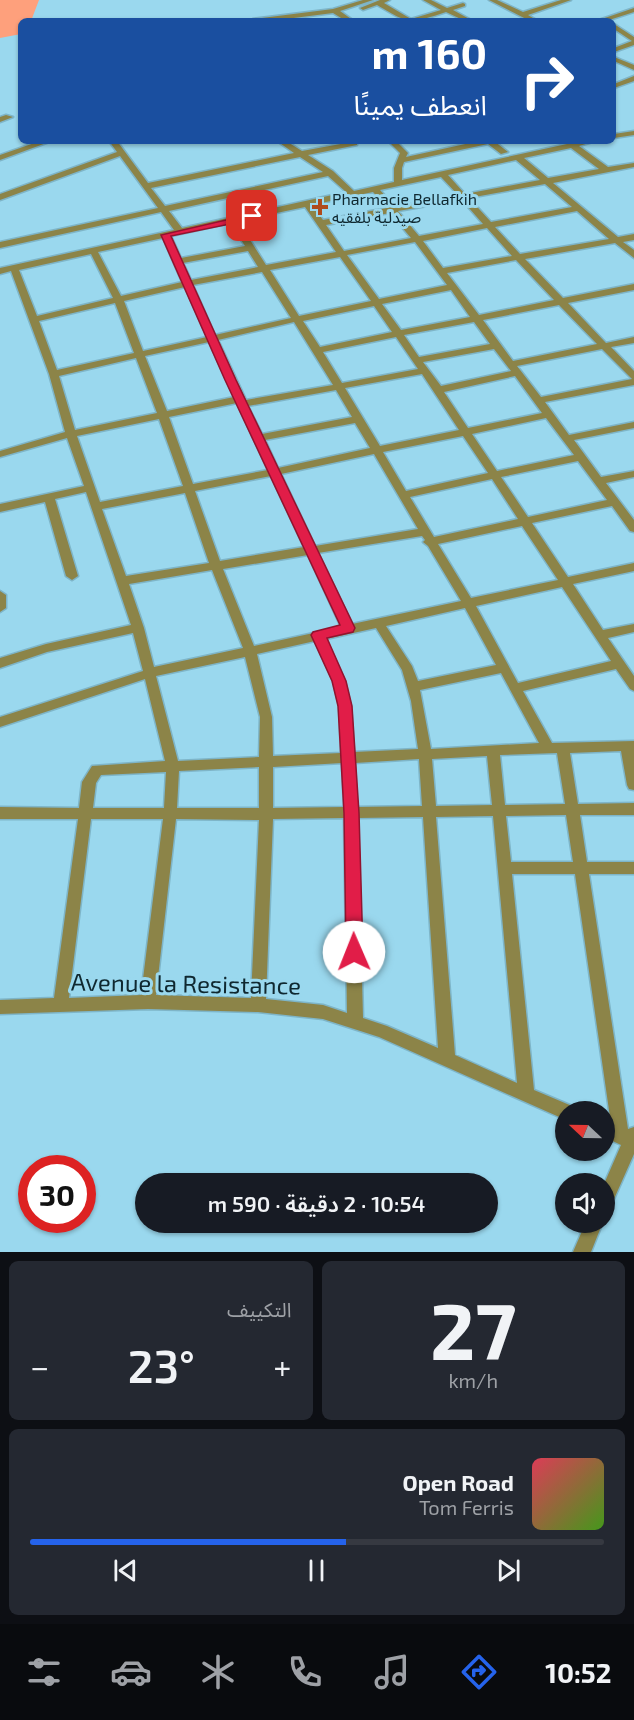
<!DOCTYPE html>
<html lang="ar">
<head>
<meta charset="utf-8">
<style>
  :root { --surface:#171b24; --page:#242831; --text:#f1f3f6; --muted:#9ea1a6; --line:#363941; --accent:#2563eb }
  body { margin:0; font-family:"Exo 2","Noto Sans Arabic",sans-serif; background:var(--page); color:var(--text); direction:rtl; height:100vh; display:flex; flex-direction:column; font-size:22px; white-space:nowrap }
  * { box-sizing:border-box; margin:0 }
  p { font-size:20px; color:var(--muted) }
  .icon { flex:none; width:33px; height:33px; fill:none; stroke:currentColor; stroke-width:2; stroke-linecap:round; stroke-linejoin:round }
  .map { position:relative; height:1252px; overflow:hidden; direction:ltr }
  .side { display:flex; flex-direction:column; gap:9px; padding:9px; background:#0d0f14; flex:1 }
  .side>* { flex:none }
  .top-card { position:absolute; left:18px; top:18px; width:598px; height:126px; border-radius:9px; box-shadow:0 2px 4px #0004; direction:rtl; background:#1a4fa0; color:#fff; overflow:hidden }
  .needle { width:39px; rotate:292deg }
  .fabs { position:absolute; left:555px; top:1101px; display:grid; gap:12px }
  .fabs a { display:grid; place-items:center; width:60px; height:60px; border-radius:50%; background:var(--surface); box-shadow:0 2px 4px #0004; font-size:30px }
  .speed { position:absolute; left:18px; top:1155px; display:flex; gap:12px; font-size:30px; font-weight:700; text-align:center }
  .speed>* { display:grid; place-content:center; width:78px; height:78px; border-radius:50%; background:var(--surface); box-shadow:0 2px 4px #0004; line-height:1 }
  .speed .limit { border:9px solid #d22; background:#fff; color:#111 }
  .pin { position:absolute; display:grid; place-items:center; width:51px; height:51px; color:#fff; margin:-26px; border-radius:12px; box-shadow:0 3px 9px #0006 }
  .me { position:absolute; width:66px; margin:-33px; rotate:359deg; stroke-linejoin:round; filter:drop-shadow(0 0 4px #0008) }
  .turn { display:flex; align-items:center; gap:21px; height:126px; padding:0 30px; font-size:27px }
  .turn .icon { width:78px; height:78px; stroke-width:2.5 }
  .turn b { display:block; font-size:42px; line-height:51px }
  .big { font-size:45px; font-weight:600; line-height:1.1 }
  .side .widget { flex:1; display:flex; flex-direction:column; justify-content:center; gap:9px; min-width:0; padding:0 21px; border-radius:9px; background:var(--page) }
  .side .dial { align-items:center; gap:0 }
  .dial b { font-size:78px; line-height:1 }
  .song { display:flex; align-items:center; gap:18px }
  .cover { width:72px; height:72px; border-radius:9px; background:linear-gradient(135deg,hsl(350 70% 55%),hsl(100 70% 35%)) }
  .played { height:6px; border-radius:3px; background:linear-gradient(90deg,var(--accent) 55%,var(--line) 55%) }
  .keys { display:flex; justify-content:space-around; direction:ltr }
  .heat { display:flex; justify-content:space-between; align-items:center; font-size:33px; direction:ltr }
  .side .tiles { flex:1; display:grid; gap:9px; grid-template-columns:1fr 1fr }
  .widget:last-child { grid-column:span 2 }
  .trip { position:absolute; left:135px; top:1173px; width:363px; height:60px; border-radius:30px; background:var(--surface); box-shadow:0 2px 4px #0004; font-weight:600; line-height:60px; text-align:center; direction:rtl }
  .menu { display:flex; height:96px; justify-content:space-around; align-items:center; background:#090b0e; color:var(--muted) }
  .menu .icon { width:42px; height:42px }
  .menu .selected { color:var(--accent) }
  .menu b { font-size:27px; color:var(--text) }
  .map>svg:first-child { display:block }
  .green { fill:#fea07c }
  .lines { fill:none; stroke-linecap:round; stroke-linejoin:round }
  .minor-casing { stroke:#7eb5c8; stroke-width:3 }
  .minor { fill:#8c8448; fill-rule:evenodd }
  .route { fill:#e11d48; stroke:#92132f; stroke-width:1.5 }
  .poi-dot { fill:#af4a1c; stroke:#9ad8ee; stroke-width:2 }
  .labels { text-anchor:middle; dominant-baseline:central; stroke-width:6; stroke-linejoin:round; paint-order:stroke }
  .far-poi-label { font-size:16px; fill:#0f2830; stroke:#9ad8ee; text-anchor:start }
  .near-street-label { font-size:24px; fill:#0f2830; stroke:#9ad8ee }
</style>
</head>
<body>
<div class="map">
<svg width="634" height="1252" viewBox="0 0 634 1252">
  <rect width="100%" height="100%" fill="#9ad8ee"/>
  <path class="green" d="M0,0H39L31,21H21V34L0,38Z"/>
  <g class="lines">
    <g class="minor-casing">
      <path id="minor" d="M363,0H373L340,11L354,21H346L333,13L270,21H250L253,19L333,9Z
        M380,0H390L384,3L411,19L441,10L423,0H431L447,8L463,3L465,4V6L453,10L473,21H465L446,12C409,24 411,25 377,5L363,10L360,8Z
        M489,0H497L523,12L561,0H571L528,15L538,21H530Z
        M634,8V12L606,21H596Z
        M614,24L634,37V45L614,52V48L632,41L614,29Z
        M614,57L634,65V70L614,61Z
        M634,76V81L614,88V84Z
        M6,115L13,117L0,122V117Z
        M634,131V135L614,138V134Z
        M40,141L49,142L0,160V155Z
        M109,141H117L148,183L294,153L277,141H286L302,151L357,141V145L308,155L333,171L354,191L394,182V168L400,153L388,141H396L408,153L406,157L479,141H494L508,152L501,154L488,144L404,162L402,168V180L567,144L571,142L596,141L579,146L608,167L634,163V167L553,183L618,237L634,234V240L623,242L634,250V258L615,243L525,259L563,298L634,284V290L568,303L606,343L634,337V343L611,347L634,371V385L545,402L569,435L634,422V428L574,440L601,477L634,471V477L606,483L634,520V532L630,531L612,506L532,523L568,577L634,563V571L573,584L603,630L634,624V632L608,638L634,676V691L630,689L616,669L523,691L552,743L634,741V790L629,789L627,785L621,751L570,753L578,804L634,803V815H580L587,862H634V874H589L628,1129L634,1127V1154L610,1208L604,1210V1184L621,1145L604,1137V1121L611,1124L575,874H512L534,1090L572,1106L574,1112H566V1120L379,1037L323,1019L258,1012L148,1009L0,1014V1000L54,998L78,819H0V807L79,808L82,782L92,766L165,761L145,679L0,727V717L143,671L133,633L47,652L0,668V658L46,644L131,625L86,492L55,499L78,576L72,580L66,576L45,502L0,512V504L84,486L67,438L0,457V451L65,432L49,374L11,271L0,274V268L174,230L161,212L0,248V242L158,208L120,156L0,200V194L117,152ZM571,148L599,169L548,178L524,158ZM300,157L323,172L165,206L151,188ZM516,160L540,180L465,194L448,175ZM328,176L346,192L182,228L169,211ZM441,177L458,195L395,207L380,190ZM545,184L572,207L491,222L469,198ZM373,192L387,208L323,220L312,205ZM462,200L483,224L419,236L398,211ZM305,207L336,252L266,265L238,221ZM577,211L609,239L520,254L495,227ZM390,213L411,238L344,251L326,225ZM230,223L245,246L181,258L171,236ZM487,228L512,256L443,268L423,241ZM163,238L182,282L121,296L98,252ZM415,242L447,285L379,299L347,255ZM248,251L258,267L191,280L183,263ZM91,254L113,298L37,316L19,270ZM340,257L371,301L299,316L270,270ZM516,260L554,300L479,315L447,273ZM262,272L291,318L215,335L193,285ZM185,287L207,337L143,351L124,301ZM451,290L470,317L401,330L382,304ZM115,303L134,353L57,370L39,321ZM559,305L597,344L513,361L483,320ZM374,306L392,332L320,347L303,321ZM294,322L333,385L246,400L218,340ZM474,322L490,344L419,357L404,335ZM396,337L418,369L342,383L323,352ZM209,342L234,397L167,411L145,356ZM494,349L511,371L441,386L423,362ZM602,349L632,379L541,397L517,366ZM136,358L157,413L75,430L59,376ZM422,374L459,430L380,446L345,388ZM515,376L542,413L468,428L444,392ZM336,390L352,417L262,434L248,406ZM237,403L268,470L193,484L169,417ZM546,418L574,455L497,471L472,434ZM159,419L183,486L100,502L77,436ZM355,423L370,448L278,468L265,440ZM463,436L488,473L406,491L383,452ZM374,454L418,529L315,546L281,474ZM578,461L607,500L528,517L501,477ZM271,476L304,547L220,561L195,491ZM492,479L518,519L434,537L410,497ZM185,493L209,563L126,576L102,509ZM522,526L558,580L471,598L438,544ZM422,536L425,540L423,542L428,546L461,601L352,624L318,553ZM308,555L341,627L254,646L223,569ZM212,570L243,648L154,667L144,628L129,584ZM562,587L611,661L518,683L476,606ZM465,608L496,665L418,681L412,666L386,626ZM376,628L402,670L411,701L418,749L354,752L351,706L345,681L326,639ZM315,641L333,681L339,706L341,753L273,756L272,717L257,654ZM245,657L260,717L259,757L178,761L156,676ZM501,673L539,743L431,749L420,690ZM557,753L565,804L505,805L500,755ZM487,756L492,805L436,806L432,759ZM419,759L422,806L357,807L355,763ZM342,763L344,807L273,808V767ZM259,767V808H177L179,771ZM166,772L164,808H93L96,783L101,775ZM566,815L573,862H511L506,816ZM493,816L517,1083L455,1055L436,817ZM423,817L438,1048L387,1026L363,1018L358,818ZM344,818L347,1013L323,1005L266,999L273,819ZM91,819H163L141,995L69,998ZM176,819L259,820L251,998L156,995Z
        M0,591L6,595V608L0,612Z
        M586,1222H603L591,1252H573Z"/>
    </g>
    <use href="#minor" class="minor"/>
  </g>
  <path class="route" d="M252,214H255V219L171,236L236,380L355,628L353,632L327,638L346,681L352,706L359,813L363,952L360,957L354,959L348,957L346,952L344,813L338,706L332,681L311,635L313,632L340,625L225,380L161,235Z"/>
  <path class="poi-dot" d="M317 198h6v6h6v6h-6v6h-6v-6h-6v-6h6z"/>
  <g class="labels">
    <g class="far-poi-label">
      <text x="332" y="198">Pharmacie Bellafkih<tspan x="332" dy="18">صيدلية بلفقيه</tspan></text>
    </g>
    <g class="near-street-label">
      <text transform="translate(186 983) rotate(1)">Avenue la Resistance</text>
    </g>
  </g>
</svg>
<div class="fabs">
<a><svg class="needle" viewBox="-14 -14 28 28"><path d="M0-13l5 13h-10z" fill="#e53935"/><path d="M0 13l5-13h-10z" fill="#9ea1a6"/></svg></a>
<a><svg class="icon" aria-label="sound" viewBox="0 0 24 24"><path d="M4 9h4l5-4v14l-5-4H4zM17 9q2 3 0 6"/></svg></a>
</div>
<div class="speed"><div class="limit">30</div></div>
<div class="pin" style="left:252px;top:216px;background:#d93025"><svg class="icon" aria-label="arrive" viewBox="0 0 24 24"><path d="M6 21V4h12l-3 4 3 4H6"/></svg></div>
<svg class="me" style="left:354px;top:952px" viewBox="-20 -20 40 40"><circle r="19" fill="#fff"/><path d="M0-13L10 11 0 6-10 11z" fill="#e11d48"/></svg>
<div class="trip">10:54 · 2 دقيقة · 590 m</div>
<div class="top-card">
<div class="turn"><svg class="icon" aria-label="right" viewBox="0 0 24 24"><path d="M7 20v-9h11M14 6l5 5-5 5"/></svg><div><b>160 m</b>انعطف يمينًا</div></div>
</div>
</div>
<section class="side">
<div class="tiles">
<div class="widget dial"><b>27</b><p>km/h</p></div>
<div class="widget"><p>التكييف</p>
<div class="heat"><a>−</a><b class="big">23°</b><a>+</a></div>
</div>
<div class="widget">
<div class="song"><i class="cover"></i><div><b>Open Road</b><p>Tom Ferris</p></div></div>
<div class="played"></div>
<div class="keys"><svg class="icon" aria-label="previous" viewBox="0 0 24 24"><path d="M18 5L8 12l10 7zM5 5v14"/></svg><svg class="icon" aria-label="pause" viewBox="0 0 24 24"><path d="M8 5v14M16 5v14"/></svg><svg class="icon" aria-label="next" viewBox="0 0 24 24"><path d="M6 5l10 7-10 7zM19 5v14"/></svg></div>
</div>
</div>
</section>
<nav class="menu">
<b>10:52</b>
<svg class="icon selected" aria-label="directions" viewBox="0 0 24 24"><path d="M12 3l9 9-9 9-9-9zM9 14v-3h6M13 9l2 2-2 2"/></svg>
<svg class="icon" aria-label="music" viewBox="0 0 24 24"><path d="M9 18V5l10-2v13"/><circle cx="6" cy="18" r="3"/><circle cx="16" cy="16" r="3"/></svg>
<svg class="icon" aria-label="phone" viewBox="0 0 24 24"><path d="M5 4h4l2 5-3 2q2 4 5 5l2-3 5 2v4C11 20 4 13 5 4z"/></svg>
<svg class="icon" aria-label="climate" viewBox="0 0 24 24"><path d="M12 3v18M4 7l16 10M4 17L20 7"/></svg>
<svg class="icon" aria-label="car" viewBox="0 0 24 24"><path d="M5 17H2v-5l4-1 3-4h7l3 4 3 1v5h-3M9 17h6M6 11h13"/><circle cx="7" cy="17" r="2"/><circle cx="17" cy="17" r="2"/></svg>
<svg class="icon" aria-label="filters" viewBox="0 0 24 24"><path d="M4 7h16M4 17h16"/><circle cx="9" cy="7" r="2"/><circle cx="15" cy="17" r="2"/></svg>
</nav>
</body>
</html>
